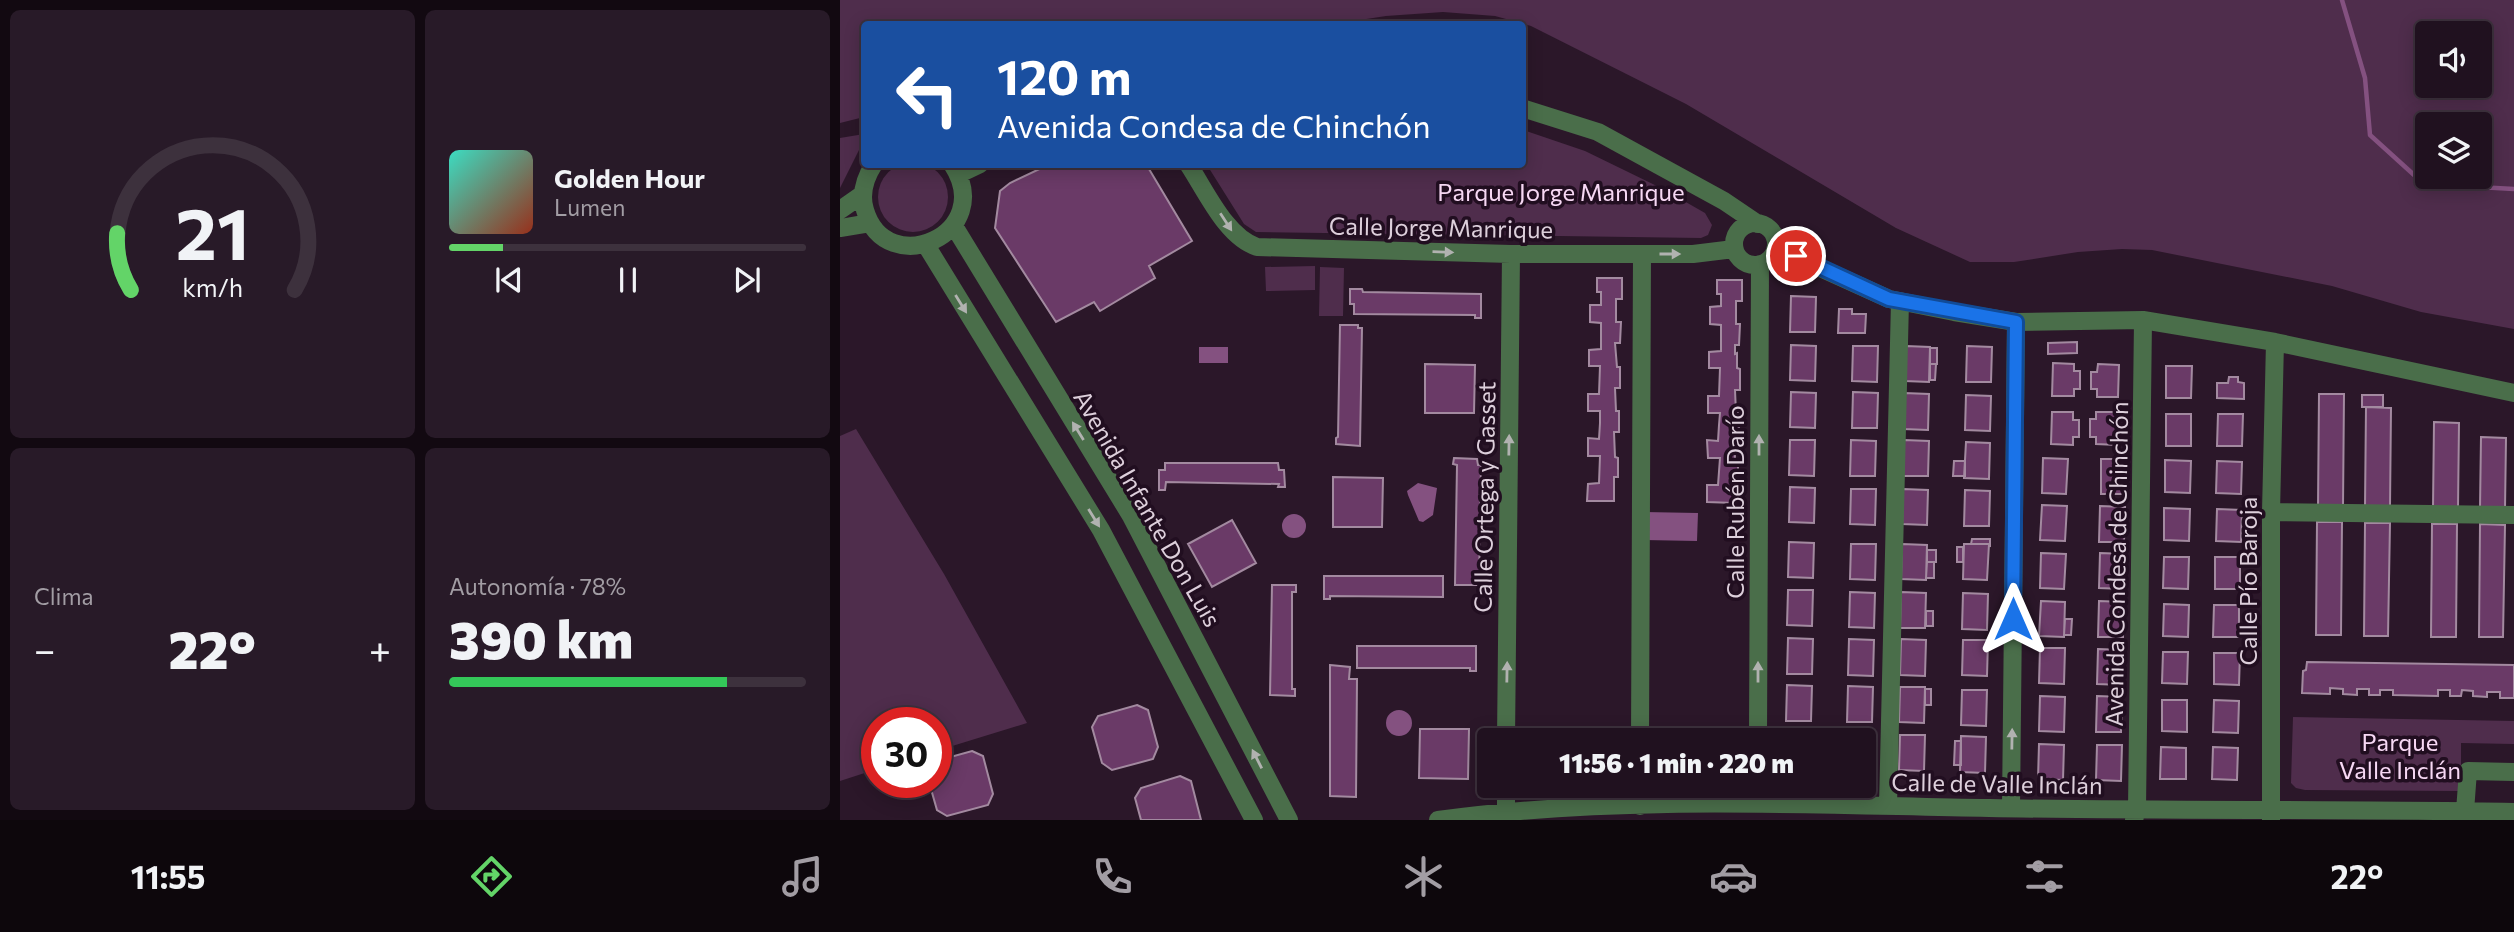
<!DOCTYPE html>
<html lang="es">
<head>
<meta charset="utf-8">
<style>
  :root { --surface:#20111f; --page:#281a28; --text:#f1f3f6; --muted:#a29da4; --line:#3d313d; --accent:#63d468 }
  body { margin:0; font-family:Commissioner,sans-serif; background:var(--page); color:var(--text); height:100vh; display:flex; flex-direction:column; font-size:26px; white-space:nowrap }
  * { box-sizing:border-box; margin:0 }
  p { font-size:23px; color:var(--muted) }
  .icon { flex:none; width:38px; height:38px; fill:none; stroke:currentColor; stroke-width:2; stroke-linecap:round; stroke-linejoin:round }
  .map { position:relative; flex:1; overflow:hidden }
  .side { display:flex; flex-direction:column; gap:10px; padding:10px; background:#120911; width:840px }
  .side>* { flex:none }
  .guide { position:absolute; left:21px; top:21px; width:665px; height:147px; border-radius:7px; box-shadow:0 4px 18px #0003,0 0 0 2px var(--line); background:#1a4fa0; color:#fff; overflow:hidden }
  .fabs { position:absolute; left:1575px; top:21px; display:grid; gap:14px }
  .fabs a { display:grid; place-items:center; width:77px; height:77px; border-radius:7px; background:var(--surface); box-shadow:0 4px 18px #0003,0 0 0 2px var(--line); font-size:35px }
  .speed { position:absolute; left:21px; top:707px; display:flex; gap:14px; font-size:35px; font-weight:700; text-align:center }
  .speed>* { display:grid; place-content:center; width:91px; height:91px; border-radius:50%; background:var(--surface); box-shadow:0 4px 18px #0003,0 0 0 2px var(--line); line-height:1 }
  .speed .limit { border:10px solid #d22; background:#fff; color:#111 }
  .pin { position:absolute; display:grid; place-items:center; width:60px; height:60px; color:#fff; margin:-30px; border:4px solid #fff; border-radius:50%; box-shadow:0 2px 7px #0007 }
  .me { position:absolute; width:77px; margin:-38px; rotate:0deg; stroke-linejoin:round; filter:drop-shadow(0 0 5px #0008) }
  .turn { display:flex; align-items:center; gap:24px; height:147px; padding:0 21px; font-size:32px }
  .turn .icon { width:91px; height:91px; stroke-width:2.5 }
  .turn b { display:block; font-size:49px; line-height:60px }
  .big { font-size:52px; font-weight:800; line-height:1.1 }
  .side .card { flex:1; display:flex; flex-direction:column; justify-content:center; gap:10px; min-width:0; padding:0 24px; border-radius:10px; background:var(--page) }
  .side .dial { align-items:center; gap:0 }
  .dial svg { height:182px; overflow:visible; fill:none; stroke:var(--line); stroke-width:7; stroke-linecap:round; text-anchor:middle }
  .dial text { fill:var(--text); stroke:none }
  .song { display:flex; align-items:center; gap:21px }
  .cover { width:84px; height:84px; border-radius:10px; background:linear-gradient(135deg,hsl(170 70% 55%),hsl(10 70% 35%)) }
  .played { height:7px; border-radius:4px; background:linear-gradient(90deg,var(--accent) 15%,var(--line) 15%) }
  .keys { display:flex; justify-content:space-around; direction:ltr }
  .heat { display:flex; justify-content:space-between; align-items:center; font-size:38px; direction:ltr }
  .charge { height:10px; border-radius:5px; background:linear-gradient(90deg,#34c759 78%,var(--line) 0) }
  .side .tiles { flex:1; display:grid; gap:10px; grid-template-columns:repeat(2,1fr) }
  .trip { position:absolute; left:637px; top:728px; width:399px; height:70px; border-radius:7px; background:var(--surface); box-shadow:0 4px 18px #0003,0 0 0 2px var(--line); font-weight:800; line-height:70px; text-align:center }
  .tabs { display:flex; height:112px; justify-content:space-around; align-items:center; background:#0d070c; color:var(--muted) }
  .tabs .icon { width:49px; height:49px }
  .tabs .selected { color:var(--accent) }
  .tabs b { font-size:32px; color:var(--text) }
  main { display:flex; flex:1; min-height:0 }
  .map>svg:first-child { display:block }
  .green { fill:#4f2d4c; fill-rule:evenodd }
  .water { fill:#845180 }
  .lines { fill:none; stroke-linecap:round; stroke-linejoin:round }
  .stream { stroke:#845180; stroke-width:4.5 }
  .building { fill:#6a3a67; stroke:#a38aa0; stroke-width:2 }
  .minor { stroke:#4a6e4a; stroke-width:18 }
  .oneway { fill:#b1b2b0 }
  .route-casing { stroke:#114b97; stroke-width:18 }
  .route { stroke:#1a73e8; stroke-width:12 }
  .labels { text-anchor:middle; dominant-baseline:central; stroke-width:7; stroke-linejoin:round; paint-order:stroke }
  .park-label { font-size:24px; fill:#f7d8f4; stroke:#210e20 }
  .street-label { font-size:24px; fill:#ddcfdb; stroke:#210e20 }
</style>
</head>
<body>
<main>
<section class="side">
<div class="tiles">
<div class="card dial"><svg viewBox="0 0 100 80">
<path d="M14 69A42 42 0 1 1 86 69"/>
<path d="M14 69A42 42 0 0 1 8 44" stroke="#63d468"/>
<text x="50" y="56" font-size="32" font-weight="700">21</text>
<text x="50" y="72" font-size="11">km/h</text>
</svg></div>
<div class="card">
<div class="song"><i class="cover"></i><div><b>Golden Hour</b><p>Lumen</p></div></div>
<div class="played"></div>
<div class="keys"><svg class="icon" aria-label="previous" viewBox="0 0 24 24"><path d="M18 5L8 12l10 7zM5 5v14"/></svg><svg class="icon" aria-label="pause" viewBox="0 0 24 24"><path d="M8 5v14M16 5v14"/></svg><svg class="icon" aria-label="next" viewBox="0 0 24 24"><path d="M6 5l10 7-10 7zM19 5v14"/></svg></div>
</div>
<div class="card"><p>Clima</p>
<div class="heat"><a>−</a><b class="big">22°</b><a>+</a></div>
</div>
<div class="card"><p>Autonomía · 78%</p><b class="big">390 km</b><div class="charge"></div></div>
</div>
</section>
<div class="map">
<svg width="1674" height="820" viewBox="0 0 1674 820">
  <rect width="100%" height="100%" fill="#2b1729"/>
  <path class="green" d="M0,0H1674V329L1581,312L1492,286L1312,250L1282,249L1238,252L1174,262H1130L1056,228L846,104L691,26L655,16L603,12L546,16L494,24H24V117L0,123ZM1640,33V86H1587V33ZM1587,124H1640V177H1587Z
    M683,130L745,151L823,189L865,213L872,225L868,235L861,238L416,232L404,224L367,165L682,164Z
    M24,134V140L0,188V138Z
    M38 197a35 35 0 1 1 70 0a35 35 0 1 1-70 0Z
    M475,266V290L426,291L425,267Z
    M480,267L504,268L503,316H479Z
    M16,429L104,574L187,723L96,751V723H37V769L0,781V436Z
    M1453,717L1674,721V744L1621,743V788L1619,791L1465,790L1456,788L1451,783Z"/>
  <path class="water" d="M359,347H388V363H359Z
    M578,483L597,488L593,515L583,522L579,521L568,495L567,491Z
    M804,512L858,513L857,541L804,540Z
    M442 526a12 12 0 1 1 24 0a12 12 0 1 1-24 0Z
    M546 723a13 13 0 1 1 26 0a13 13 0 1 1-26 0Z"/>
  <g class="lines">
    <path class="stream" d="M1502,0L1525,78L1530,135L1584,184L1674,189"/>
  </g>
  <path class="building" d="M210,164H306L352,241L309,266L315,278L260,311L254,302L216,322L155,228L160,191L170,183Z
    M757,278H782V299H776V322H781L780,343H775L777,367H780V388H775L776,411H779V432H774L775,457L778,458V477H774V501H747L748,484L759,483L760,456H748V438L759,439L760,423V411H748V394H759L760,366H749V350L761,349V323L750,322V305H761V292H757Z
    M877,280H902V301H896V324H900L899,345H895V354L897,353V368L900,369V390H895L896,413H899V434H894L895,459L898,460V479H894V503L867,502V485H878L880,458H868L867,440L878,441L879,425L880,413H868V396H879L880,368H869V352L881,351V325L870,324V307L881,306V294H877Z
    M510,289H522L523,292L641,294V318H635V315L514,314V304H510Z
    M951,296L976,297L975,332H950Z
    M999,309H1012V314H1026L1025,333H998Z
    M500,325H518V328H522L520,446L496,444V438L498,437Z
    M1237,342V353L1208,354V343Z
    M951,345L976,346L975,381L950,380Z
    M1013,346H1038L1037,382L1012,381Z
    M1066,346L1090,347L1089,382L1065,381Z
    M1127,346L1152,347L1151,382H1126Z
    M1090,348H1097V364H1090Z
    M1213,363L1234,364V371H1240V389H1234V396H1212Z
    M585,364L635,365L634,413H585Z
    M1090,364H1096L1095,380H1090Z
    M1258,364L1279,365L1278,397H1257V389H1251V372H1257Z
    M1326,366H1352L1351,398H1326Z
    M1389,377H1398V382L1404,383V399L1377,398V383H1388Z
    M951,392L976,393L975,428L950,427Z
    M1013,392L1038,393L1037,428H1012Z
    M1064,393L1089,394L1088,430L1063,429Z
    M1479,394H1504L1503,507H1478Z
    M1126,395L1151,396L1150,431L1125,430Z
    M1522,395H1543V407H1522Z
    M1526,407L1551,408L1550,507H1525Z
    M1212,412H1233V420H1239V437H1233V445L1211,444Z
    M1256,412H1278L1277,445L1256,444V437H1250V419H1256Z
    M1326,414H1351V446H1326Z
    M1378,414H1403L1402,446H1377Z
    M1594,422L1619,423L1618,508H1593Z
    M1641,437L1666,438L1665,509L1640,508Z
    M950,440H975L974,476L949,475Z
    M1011,440L1036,441L1035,476H1010Z
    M1064,440L1089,441L1088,476H1063Z
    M1126,442L1150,443L1149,479L1124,478Z
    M614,458L637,459L638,465H641L639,585H615L617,465L613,464Z
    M1203,458L1228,459L1226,494L1202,493Z
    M1261,459H1286L1285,494H1261Z
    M1325,460L1351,461L1350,493L1325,492Z
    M1114,461H1125V476H1113Z
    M1377,461L1402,462L1401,494L1376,493Z
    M325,463H438L439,470H444L445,487H438L439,484L326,482L325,490H319V470H325Z
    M493,477L543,478L542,527H493Z
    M950,487L975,488L974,523L949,522Z
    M1011,489H1036L1035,525L1010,524Z
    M1063,489L1088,490L1087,525L1062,524Z
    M1125,490L1150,491L1149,526H1124Z
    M1202,505L1227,506L1225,541L1200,540Z
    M1260,506L1285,507L1284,542H1259Z
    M1324,508L1350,509L1349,541L1324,540Z
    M1377,509L1402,510L1401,542L1376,541Z
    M392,520L416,563L372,587L348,544Z
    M1477,522H1502L1501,635H1476Z
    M1525,523H1550L1548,636H1524Z
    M1592,524H1617L1616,637H1591Z
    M1640,524L1665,525L1663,637H1639Z
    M1132,539H1150V547L1149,544H1131Z
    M949,542L974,543L973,578L948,577Z
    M1011,544H1036L1035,580L1010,579Z
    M1062,544L1087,545L1086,580L1061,579Z
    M1124,544H1149L1147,580L1123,579Z
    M1117,547H1123V562H1117Z
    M1087,550H1096V562H1087Z
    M1201,553L1226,554L1224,589L1200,588Z
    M1260,553L1285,554L1284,589L1259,588Z
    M1324,557H1349L1348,589L1323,588Z
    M1375,557H1400V589H1375Z
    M1087,562H1094V578H1086Z
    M484,576H603V597L490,596V599H484Z
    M432,585H456V592H452V689H455V696L430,695Z
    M948,590H973L972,626L947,625Z
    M1010,592L1035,593L1034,628L1009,627Z
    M1061,592L1086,593L1085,628H1060Z
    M1123,593L1148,594L1147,630L1122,629Z
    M1201,601L1225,602L1224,637L1199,636Z
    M1259,601L1284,602L1283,637H1258Z
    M1324,604L1349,605L1348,637L1323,636Z
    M1374,605H1399V637H1373Z
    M1086,611H1093V626H1086Z
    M1225,619H1232L1231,635H1224Z
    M948,638L973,639L972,674H947Z
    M1009,639L1034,640L1033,676L1008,675Z
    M1061,639L1086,640L1085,676L1060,675Z
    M1123,640H1148L1147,676L1122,675Z
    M517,646H636V671H630V668H517Z
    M1200,648H1225L1224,684L1199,683Z
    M1258,649L1283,650L1282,685L1257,684Z
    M1323,652H1348L1347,684L1322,683Z
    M1374,653H1400L1399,685L1374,684Z
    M1467,662L1674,665V698H1660V692H1647V697L1633,696V691L1622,690L1621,696H1610V690H1598V696L1553,695V690H1540V695H1529V689H1517V695L1503,694V689L1490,688V694L1462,693L1463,671L1466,670Z
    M490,665L510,667L509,679H517L516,797L490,796Z
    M947,685L972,686L971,721H946Z
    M1008,686L1033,687L1032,722H1007Z
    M1060,687H1085L1084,723L1059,722Z
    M1085,689H1091V705H1085Z
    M1122,690H1147L1146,726L1121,725Z
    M1200,696L1225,697L1224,732L1199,731Z
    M1257,696L1282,697L1281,732H1256Z
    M1322,700H1347V732L1322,731Z
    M1374,700L1399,701L1398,733L1373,732Z
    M297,705L308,710L318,747L313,759L272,770L262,763L252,727L258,716Z
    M580,729H629L628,779L579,778Z
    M946,733L971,734V740H946Z
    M1008,734L1033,735L1032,770H1024V740H1007Z
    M1060,735H1085L1084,771L1059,770Z
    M1121,736L1146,737L1145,773L1120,772Z
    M1115,741H1121V765H1114Z
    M1199,744L1224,745L1223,780L1198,779Z
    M1257,745H1282L1281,781L1256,780Z
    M1321,747L1346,748V779H1320Z
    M1373,747L1398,748L1397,780L1372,779Z
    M132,751L143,756L153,794L148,805L107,816L97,810L89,782H96V761Z
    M340,776L351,781L361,820H301L295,798L301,788Z"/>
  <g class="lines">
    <path class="minor" d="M682,108L758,132L884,201L918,224
      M34,164C25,178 20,194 25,210C46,282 158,234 112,164
      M348,164C366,191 386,237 417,247L671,254H853L894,249
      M119,174L140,164
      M0,210L23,194
      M894 244a21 21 0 1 1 42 0a21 21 0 1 1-42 0Z
      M114,226L291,516L449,820
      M0,228L30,223
      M86,245L261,530L414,820
      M936,248L1049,299L1114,312L1176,322L1303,320L1435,342L1674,393
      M1431,512L1674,515
      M666,740L671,254
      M800,740L802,254
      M918,740L920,264
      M800,806V786
      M1048,806L1060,301
      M1171,808L1176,322
      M666,811V786
      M1625,811L1628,771L1674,772
      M598,820C780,795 966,805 1149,808C1324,811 1499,809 1674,812
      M1294,820L1297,809L1303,320
      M1431,820V512L1435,342"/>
  </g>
  <defs><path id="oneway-solid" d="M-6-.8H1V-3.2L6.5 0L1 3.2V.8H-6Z" transform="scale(1.75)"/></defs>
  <g class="oneway">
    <use href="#oneway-solid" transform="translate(386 222) rotate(57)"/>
    <use href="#oneway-solid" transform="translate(603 252) rotate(2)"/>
    <use href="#oneway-solid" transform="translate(830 254)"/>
    <use href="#oneway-solid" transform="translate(121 304) rotate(58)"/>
    <use href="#oneway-solid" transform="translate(238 431) rotate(-122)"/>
    <use href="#oneway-solid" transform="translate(669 445) rotate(-89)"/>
    <use href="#oneway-solid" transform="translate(919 445) rotate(-90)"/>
    <use href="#oneway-solid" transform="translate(254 518) rotate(58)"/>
    <use href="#oneway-solid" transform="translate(667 672) rotate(-89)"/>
    <use href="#oneway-solid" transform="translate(918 672) rotate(-90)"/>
    <use href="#oneway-solid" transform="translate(1172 739) rotate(-89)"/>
    <use href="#oneway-solid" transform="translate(417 759) rotate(-117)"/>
  </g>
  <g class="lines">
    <g class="route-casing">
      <path id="route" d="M956,256L1049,299L1176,322L1173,619"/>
    </g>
    <use href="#route" class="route"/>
  </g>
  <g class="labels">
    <g class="park-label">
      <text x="721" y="191">Parque Jorge Manrique</text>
      <text x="1560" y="741">Parque<tspan x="1560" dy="28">Valle Inclán</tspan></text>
    </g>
    <g class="street-label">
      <text transform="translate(601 227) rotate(1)">Calle Jorge Manrique</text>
      <text transform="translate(644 497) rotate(-89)">Calle Ortega y Gasset</text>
      <text transform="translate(894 502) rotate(-90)">Calle Rubén Darío</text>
      <text transform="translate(308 508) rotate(60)">Avenida Infante Don Luis</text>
      <text transform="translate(1276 564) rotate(-89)">Avenida Condesa de Chinchón</text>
      <text transform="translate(1407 581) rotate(-90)">Calle Pío Baroja</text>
      <text transform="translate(1157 783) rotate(1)">Calle de Valle Inclán</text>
    </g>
  </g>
</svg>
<div class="fabs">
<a><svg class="icon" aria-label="sound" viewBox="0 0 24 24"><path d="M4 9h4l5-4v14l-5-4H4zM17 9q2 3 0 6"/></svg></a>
<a><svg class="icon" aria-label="layers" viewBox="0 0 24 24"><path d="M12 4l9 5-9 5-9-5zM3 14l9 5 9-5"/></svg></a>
</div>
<div class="speed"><div class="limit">30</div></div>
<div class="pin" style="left:956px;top:256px;background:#d93025"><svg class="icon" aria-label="arrive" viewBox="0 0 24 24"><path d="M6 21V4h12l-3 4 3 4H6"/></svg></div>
<svg class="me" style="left:1173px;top:619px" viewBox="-20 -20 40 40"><path d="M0-17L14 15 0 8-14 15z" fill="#1a73e8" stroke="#fff" stroke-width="4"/></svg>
<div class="trip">11:56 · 1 min · 220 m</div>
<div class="guide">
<div class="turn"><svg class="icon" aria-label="left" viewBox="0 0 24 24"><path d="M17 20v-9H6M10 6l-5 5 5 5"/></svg><div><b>120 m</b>Avenida Condesa de Chinchón</div></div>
</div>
</div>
</main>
<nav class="tabs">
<b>11:55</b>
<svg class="icon selected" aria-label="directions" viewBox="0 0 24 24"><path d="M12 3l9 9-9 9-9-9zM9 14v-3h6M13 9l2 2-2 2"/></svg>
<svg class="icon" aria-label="music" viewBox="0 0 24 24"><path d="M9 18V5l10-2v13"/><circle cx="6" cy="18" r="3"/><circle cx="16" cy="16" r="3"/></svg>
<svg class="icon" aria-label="phone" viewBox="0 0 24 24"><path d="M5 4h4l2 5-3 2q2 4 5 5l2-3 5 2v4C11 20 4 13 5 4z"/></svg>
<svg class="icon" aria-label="climate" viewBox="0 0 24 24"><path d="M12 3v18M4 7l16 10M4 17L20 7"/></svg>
<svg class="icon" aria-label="car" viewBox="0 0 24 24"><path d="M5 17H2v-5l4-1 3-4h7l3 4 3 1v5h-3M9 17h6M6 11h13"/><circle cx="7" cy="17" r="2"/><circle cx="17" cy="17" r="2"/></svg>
<svg class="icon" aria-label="filters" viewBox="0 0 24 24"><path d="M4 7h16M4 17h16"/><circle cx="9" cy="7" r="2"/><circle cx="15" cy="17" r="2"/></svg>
<b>22°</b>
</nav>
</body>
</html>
